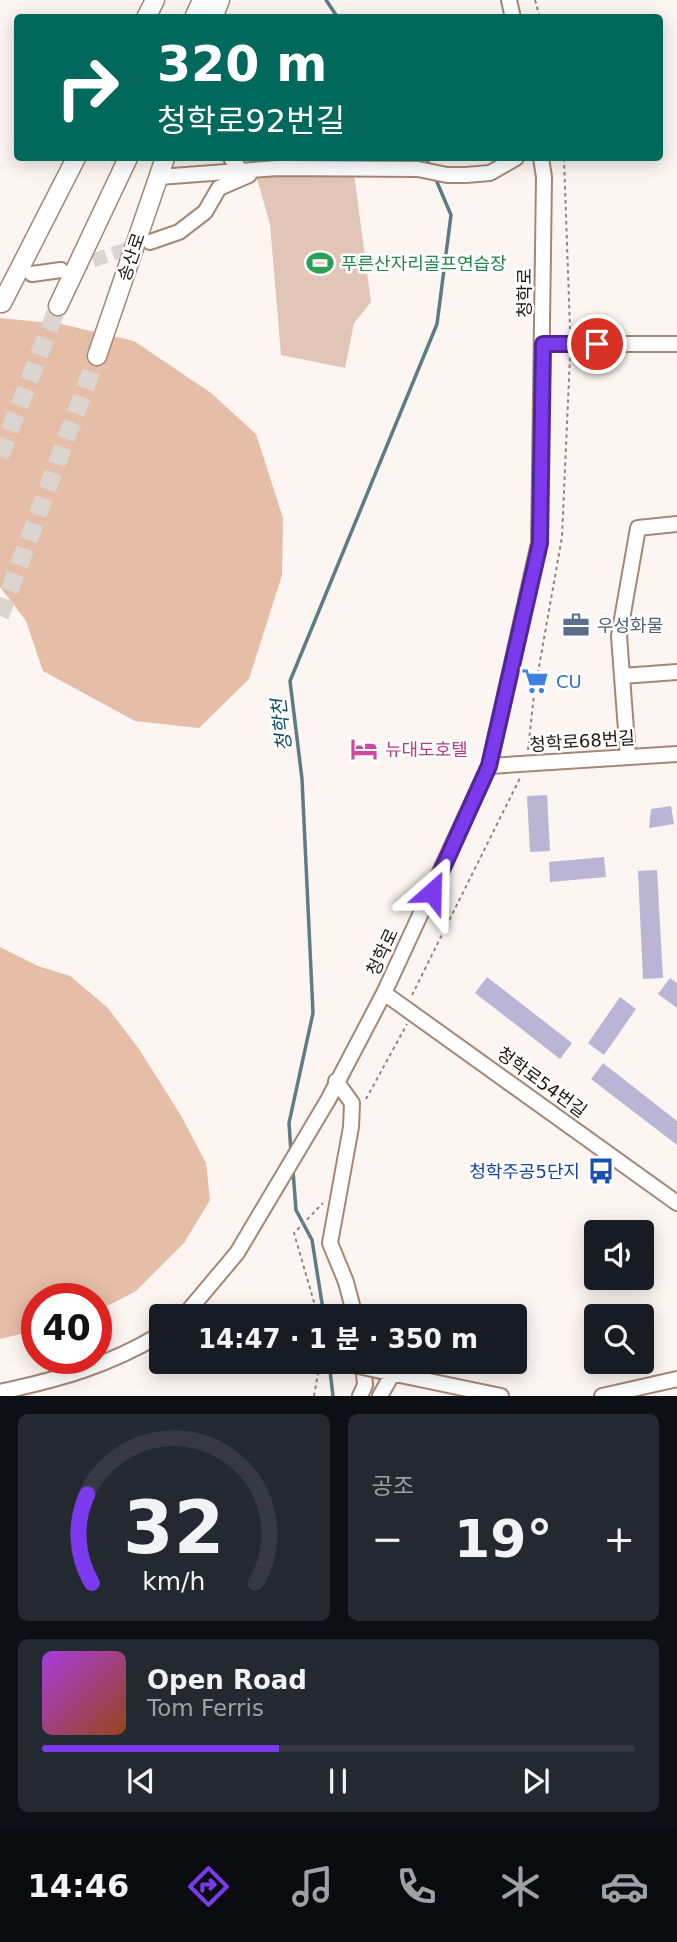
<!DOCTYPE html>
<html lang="ko">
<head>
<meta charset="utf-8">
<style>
  :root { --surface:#171b24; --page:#242831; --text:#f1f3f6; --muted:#9ea1a6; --line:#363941; --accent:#7c3aed }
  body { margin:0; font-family:"DejaVu Sans","Noto Sans KR",sans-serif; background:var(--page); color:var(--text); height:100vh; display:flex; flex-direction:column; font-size:26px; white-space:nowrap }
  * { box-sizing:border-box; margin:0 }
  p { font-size:23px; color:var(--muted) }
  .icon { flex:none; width:38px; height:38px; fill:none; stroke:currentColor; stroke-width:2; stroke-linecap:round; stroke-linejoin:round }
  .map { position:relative; height:1396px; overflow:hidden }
  .sheet { display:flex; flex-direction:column; gap:18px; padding:18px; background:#0d0f14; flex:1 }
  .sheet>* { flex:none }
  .banner { position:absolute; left:14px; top:14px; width:649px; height:147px; border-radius:7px; box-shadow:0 4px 18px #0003; background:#00695c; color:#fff; overflow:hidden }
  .fabs { position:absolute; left:584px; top:1220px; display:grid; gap:14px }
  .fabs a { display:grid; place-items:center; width:70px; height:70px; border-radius:7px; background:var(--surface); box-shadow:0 4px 18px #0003; font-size:35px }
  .speed { position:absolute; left:21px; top:1283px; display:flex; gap:14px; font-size:35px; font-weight:700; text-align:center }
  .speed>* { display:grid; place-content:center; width:91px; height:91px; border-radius:50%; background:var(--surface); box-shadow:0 4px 18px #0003; line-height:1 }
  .speed .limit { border:10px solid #d22; background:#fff; color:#111 }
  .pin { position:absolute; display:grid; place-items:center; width:60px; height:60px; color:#fff; margin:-30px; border:4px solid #fff; border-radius:50%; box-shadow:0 2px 7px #0007 }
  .me { position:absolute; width:77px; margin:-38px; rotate:25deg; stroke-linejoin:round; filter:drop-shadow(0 0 5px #0008) }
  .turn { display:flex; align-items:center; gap:24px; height:147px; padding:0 28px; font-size:32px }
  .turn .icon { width:91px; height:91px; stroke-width:2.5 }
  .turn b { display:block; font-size:49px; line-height:60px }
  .big { font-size:52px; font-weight:700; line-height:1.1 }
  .sheet .card { flex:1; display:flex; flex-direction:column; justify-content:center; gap:10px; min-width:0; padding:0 24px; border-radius:10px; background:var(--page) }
  .sheet .dial { align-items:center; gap:0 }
  .dial svg { height:182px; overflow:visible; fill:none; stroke:var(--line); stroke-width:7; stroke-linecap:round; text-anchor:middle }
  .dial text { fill:var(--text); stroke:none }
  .song { display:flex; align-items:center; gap:21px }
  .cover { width:84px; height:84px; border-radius:10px; background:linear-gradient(135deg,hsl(280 70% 55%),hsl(20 70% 35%)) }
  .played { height:7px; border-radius:4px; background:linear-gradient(90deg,var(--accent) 40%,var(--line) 40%) }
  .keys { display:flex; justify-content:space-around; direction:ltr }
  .heat { display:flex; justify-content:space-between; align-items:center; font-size:38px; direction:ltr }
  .sheet .tiles { flex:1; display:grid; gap:18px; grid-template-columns:1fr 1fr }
  .card:last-child { grid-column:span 2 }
  .trip { position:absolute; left:149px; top:1304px; width:378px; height:70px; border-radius:7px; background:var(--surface); box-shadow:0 4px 18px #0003; font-weight:700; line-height:70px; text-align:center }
  .dock { display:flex; height:112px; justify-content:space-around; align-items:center; background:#090b0e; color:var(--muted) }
  .dock .icon { width:49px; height:49px }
  .dock .active { color:var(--accent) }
  .dock b { font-size:32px; color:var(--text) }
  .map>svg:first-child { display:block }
  .green { fill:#e1c6b7 }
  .forest { fill:#e6bda7 }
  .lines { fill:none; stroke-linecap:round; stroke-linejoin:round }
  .stream { stroke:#5e7b86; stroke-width:3.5 }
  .building { fill:#bab5d5 }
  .minor-tunnel { stroke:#dbd4cf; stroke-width:14; stroke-dasharray:14 7; stroke-linecap:butt }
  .major-tunnel { stroke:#dbd4cf; stroke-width:18; stroke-dasharray:18 9; stroke-linecap:butt }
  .minor-casing { stroke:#a68776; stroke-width:18 }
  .major-casing { stroke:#a68776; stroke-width:21 }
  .path { stroke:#8f8680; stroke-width:2; stroke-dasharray:3.5 3.5; stroke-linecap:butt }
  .minor { stroke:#fff; stroke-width:14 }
  .major { stroke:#fff; stroke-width:18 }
  .minor-bridge-casing { stroke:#a68776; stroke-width:18; stroke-linecap:butt }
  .minor-bridge { stroke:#fff; stroke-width:14 }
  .route-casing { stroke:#51269a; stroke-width:18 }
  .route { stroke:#7c3aed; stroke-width:12 }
  .labels { text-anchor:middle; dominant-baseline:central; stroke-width:5; stroke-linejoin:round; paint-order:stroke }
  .street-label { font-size:18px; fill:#221710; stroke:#fff }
  .leisure-label { font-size:18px; fill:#27864d; stroke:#fff; text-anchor:start }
  .service-label { font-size:18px; fill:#4e5e75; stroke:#fff; text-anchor:start }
  .shop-label { font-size:18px; fill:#366cbe; stroke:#fff; text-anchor:start }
  .hotel-label { font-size:18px; fill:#b23c85; stroke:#fff; text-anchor:start }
  .transit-label { font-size:18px; fill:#164399; stroke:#fff; text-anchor:end }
  .water-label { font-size:19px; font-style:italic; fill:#0b4c60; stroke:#fff }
</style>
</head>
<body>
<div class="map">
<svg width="677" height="1396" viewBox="0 0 677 1396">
  <rect width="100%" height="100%" fill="#fcf5f1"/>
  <path class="green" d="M251,158H352L371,302L354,323L345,368L281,355L270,224Z"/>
  <path class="forest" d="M0,318L61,324L134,341L211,393L256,434L283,518L282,575L249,679L199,728L135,721L43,671L26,621L0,587Z
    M0,947L38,966L70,976L107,1007L139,1049L180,1114L206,1163L210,1200L184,1243L136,1291L96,1312V1298H37V1330L0,1339Z"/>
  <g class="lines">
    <path class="stream" d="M326,0L338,18
      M426,158L431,168
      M291,1153L289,1123L313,1013L302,779L290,681L437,324L451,215L434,175
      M293,1171L296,1210L312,1240L324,1316
      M329,1362L333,1396"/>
  </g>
  <path class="building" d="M547,795L550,851L530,852L527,796Z
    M671,806L674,824L649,828L651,809Z
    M604,857L606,877L550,882L549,862Z
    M657,870L663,978L643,979L638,871Z
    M487,977L572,1043L560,1059L475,993Z
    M670,978L677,983V1008L658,994Z
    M620,997L636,1009L604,1055L588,1043Z
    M603,1063L677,1121V1145L591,1079Z"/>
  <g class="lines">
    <path class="minor-tunnel" d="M73,267L140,245"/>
    <path class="major-tunnel" d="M0,456L58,306
      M0,616L97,356"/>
    <g class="minor-casing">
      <path id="minor" d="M509,0L513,18
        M231,158L242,172
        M159,177L278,168L418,169L447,175H466L490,173L516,158
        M150,242L179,232L205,212L219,188L249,175
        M32,274L61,270
        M543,344H677
        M622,676L677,672
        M628,757L619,636L638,528L677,524
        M489,766L677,754
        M384,993L677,1203
        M336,1081L352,1103L351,1127L330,1243L346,1282L355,1316
        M184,1316L237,1253L328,1100L384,993L489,766L539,543L544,177L541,158
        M381,1371L501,1396
        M0,1392C60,1379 108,1366 161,1334
        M360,1396L365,1385L363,1362
        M380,1396L393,1373
        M602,1396L677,1379"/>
    </g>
    <g class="major-casing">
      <path id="major" d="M146,18L155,0
        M194,18L202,0
        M213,18L220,0
        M2,303L76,158
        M58,306L128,158
        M97,356L165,158"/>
    </g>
    <path class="path" d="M535,0L540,18
      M564,158L570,329
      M528,750L534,695L562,537L570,356
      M412,995L520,778
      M366,1099L407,1024
      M318,1316L294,1233L323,1203
      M314,1396L320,1362"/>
    <use href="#minor" class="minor"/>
    <use href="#major" class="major"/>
    <g class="minor-bridge-casing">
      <path id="minor-bridge" d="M340,1362L381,1371"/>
    </g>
    <use href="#minor-bridge" class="minor-bridge"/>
  </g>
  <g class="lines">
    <g class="route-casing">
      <path id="route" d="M432,892L489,766L540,543L543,344H597"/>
    </g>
    <use href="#route" class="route"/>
  </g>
  <defs>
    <g id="stadium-bare" transform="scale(2.1)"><path d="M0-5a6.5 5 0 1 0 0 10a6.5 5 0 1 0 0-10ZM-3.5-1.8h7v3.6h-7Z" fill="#2e9e5b" stroke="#fff" stroke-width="2.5" paint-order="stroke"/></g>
    <g id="office-bare" transform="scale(2.1)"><path d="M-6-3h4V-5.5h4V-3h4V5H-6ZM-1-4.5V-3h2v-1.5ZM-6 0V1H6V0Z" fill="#5c6f8a" stroke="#fff" stroke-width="2.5" paint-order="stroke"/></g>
    <g id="supermarket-bare" transform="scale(2.1)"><path d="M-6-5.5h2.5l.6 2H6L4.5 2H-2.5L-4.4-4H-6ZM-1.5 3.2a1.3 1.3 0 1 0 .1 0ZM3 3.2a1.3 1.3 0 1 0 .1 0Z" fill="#3f7fe0" stroke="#fff" stroke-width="2.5" paint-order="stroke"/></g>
    <g id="hotel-bare" transform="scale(2.1)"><path d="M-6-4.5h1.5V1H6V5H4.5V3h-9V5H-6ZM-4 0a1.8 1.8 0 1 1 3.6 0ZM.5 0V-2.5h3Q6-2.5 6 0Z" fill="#d1479c" stroke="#fff" stroke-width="2.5" paint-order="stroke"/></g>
    <g id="bus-bare" transform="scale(2.1)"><path d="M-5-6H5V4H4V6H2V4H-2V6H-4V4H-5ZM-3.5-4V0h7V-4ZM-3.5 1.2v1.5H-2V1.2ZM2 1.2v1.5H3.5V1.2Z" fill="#1a4fb4" stroke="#fff" stroke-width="2.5" paint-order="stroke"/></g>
  </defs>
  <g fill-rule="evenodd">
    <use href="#stadium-bare" x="320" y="263"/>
    <use href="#office-bare" x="576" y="625"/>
    <use href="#supermarket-bare" x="535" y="681"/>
    <use href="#hotel-bare" x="364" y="749"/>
    <use href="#bus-bare" x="601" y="1171"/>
  </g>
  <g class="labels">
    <g class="street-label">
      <text transform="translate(131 257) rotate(-71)">송산로</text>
      <text transform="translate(524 293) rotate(-90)">청학로</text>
      <text transform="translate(582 741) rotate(-4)">청학로68번길</text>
      <text transform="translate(382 952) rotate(-65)">청학로</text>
      <text transform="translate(542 1082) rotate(36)">청학로54번길</text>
    </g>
    <g class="leisure-label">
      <text x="341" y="263">푸른산자리골프연습장</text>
    </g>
    <g class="service-label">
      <text x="597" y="625">우성화물</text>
    </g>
    <g class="shop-label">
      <text x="556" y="681">CU</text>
    </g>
    <g class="hotel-label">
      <text x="385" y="749">뉴대도호텔</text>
    </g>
    <g class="transit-label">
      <text x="580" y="1171">청학주공5단지</text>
    </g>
    <g class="water-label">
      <text transform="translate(281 725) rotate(-97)">청학천</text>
    </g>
  </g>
</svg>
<div class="fabs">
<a><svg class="icon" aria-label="sound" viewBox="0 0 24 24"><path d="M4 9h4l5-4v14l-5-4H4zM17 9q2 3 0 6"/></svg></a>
<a><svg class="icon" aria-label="search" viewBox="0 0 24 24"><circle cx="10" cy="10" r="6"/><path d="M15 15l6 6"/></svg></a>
</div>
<div class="speed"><div class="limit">40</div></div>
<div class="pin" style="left:597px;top:344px;background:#d93025"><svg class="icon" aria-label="arrive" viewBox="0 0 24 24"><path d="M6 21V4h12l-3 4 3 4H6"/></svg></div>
<svg class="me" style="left:432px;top:892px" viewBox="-20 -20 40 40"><path d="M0-17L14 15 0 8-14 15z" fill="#7c3aed" stroke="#fff" stroke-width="4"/></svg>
<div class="trip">14:47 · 1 분 · 350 m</div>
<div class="banner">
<div class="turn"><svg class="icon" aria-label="right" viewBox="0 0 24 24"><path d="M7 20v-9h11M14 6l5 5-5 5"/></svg><div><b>320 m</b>청학로92번길</div></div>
</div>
</div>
<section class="sheet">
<div class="tiles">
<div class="card dial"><svg viewBox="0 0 100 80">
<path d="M14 69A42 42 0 1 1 86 69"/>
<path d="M14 69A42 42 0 0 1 12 30" stroke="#7c3aed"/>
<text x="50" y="56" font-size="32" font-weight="700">32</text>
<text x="50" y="72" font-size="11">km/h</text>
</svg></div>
<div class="card"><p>공조</p>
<div class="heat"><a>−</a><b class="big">19°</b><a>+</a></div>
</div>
<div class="card">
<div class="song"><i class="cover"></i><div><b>Open Road</b><p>Tom Ferris</p></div></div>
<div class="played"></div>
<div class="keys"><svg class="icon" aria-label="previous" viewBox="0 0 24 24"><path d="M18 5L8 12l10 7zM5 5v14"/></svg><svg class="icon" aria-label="pause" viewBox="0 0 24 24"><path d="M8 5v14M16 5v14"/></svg><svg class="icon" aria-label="next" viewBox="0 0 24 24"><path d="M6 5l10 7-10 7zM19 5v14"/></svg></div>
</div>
</div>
</section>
<nav class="dock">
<b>14:46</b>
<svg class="icon active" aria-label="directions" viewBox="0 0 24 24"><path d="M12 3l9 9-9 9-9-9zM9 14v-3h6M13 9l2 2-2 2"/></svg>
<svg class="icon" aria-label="music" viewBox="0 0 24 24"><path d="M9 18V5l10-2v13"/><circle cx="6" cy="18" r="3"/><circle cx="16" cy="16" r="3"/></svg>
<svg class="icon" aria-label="phone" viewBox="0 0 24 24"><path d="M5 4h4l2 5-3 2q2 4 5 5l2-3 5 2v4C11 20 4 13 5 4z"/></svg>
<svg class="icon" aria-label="climate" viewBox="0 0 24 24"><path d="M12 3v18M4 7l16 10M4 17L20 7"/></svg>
<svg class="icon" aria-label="car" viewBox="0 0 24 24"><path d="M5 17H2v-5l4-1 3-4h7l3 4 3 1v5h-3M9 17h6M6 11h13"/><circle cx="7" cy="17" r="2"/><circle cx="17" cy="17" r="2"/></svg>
</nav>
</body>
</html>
